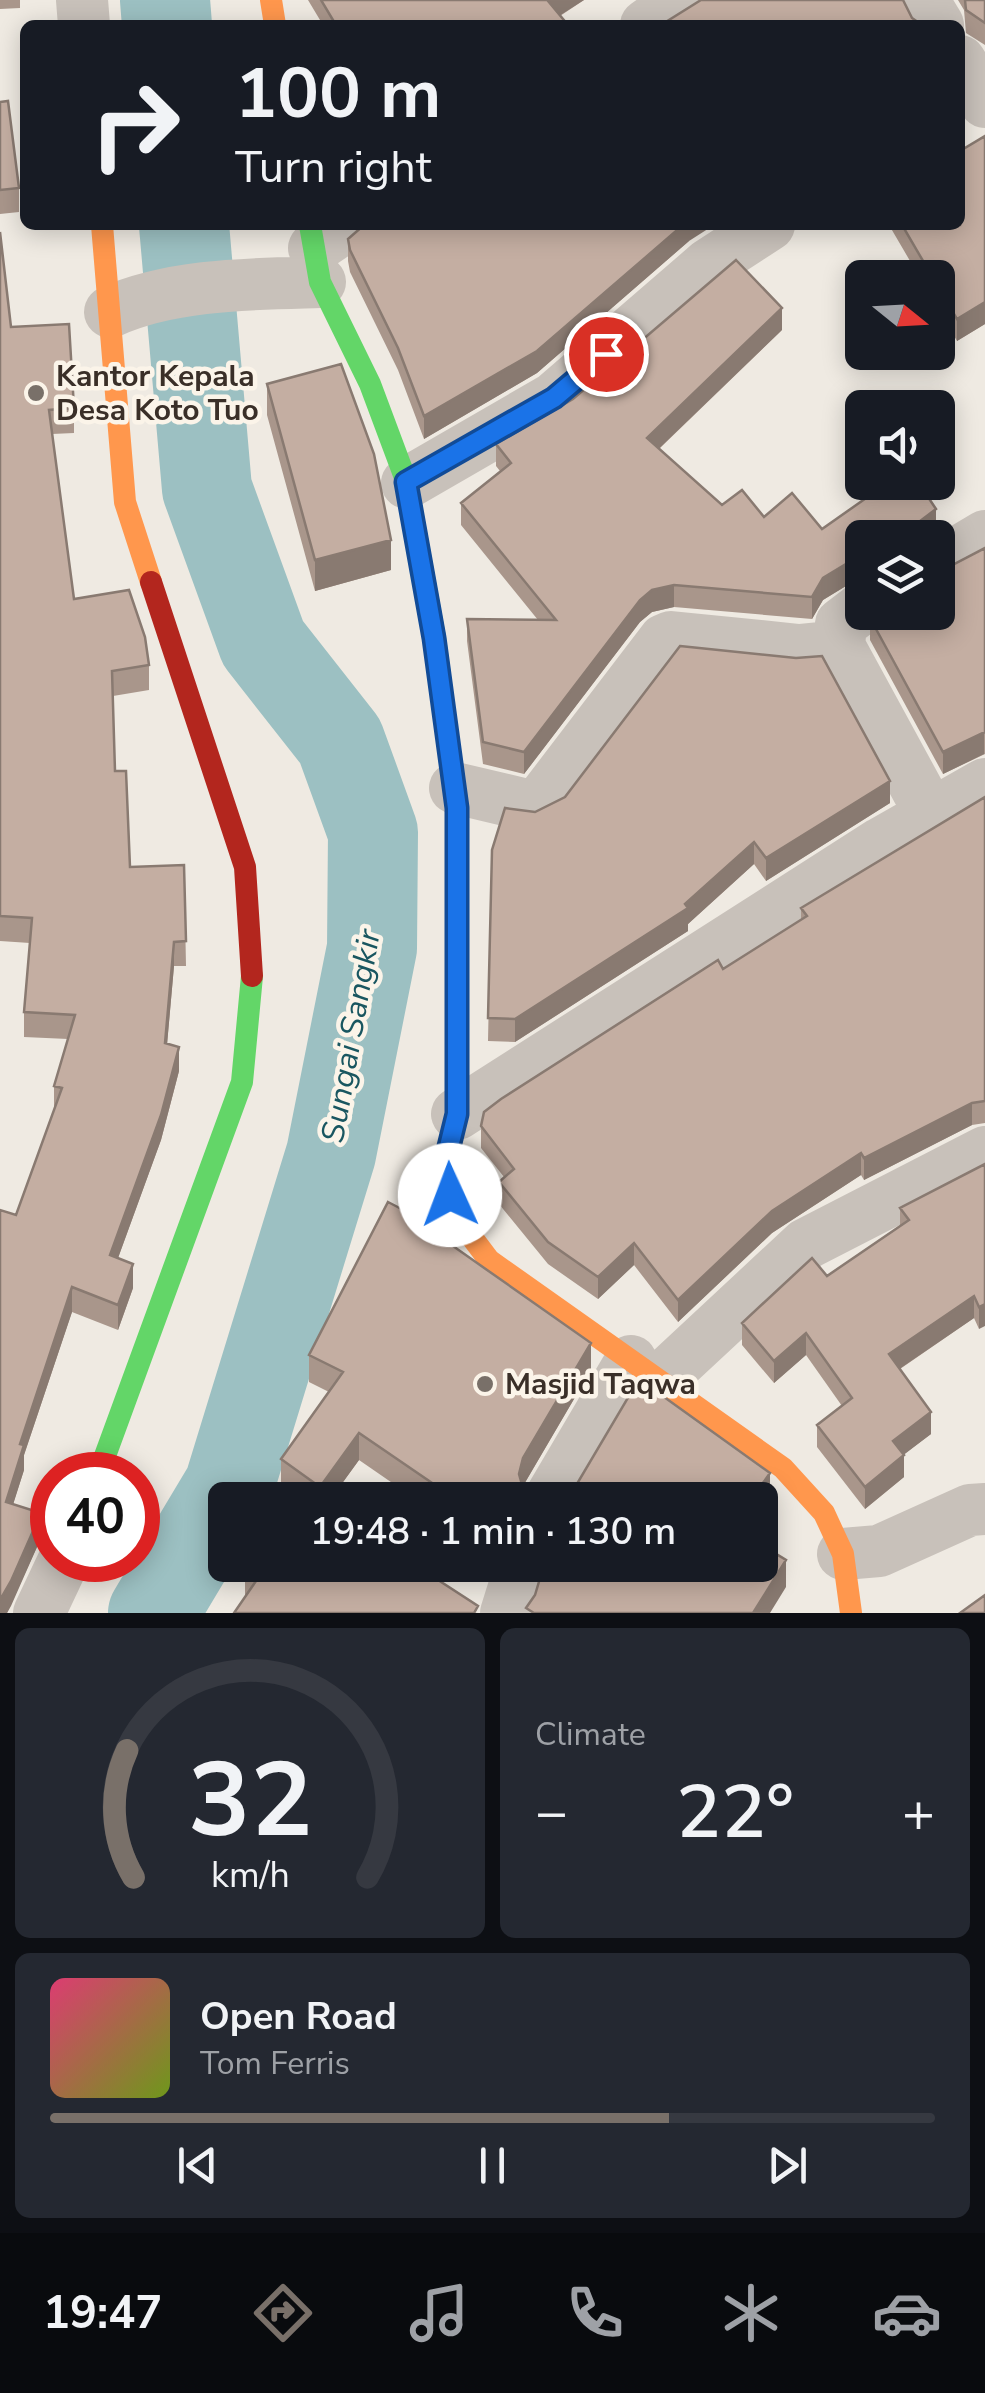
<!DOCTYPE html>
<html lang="en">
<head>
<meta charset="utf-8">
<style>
  :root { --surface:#171b24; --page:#242831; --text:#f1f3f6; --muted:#9ea1a6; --line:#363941; --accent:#797069 }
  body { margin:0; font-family:"Nunito Sans",sans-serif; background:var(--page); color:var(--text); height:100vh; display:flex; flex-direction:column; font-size:38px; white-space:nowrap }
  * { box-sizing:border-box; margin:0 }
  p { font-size:32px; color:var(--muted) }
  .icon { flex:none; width:55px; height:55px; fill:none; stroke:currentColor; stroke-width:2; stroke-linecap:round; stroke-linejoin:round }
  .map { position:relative; height:1613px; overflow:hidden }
  .sheet { display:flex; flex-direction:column; gap:15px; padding:15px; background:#0d0f14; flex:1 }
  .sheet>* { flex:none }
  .guide { position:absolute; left:20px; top:20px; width:945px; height:210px; border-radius:15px; box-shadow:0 5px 25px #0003; background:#171b24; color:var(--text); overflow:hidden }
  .needle { width:65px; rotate:108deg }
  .tools { position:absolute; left:845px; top:260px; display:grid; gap:20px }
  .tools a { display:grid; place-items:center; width:110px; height:110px; border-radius:15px; background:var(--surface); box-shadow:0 5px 25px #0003; font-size:50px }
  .speed { position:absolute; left:30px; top:1452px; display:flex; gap:20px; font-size:50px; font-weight:700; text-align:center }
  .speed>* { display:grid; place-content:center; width:130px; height:130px; border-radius:50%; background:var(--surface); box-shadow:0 5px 25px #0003; line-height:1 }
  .speed .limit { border:15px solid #d22; background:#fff; color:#111 }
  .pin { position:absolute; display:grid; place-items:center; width:85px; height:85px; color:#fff; margin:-42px; border:5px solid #fff; border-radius:50%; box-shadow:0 2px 10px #0007 }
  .me { position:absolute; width:110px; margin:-55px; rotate:358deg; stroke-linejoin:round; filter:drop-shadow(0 0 8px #0008) }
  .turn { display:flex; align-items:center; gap:35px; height:210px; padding:0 50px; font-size:45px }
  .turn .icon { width:130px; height:130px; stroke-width:2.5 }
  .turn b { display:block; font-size:70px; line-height:85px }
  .big { font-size:75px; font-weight:600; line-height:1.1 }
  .sheet .widget { flex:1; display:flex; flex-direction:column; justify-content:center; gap:15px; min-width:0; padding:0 35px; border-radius:15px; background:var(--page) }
  .sheet .dial { align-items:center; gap:0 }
  .dial svg { height:260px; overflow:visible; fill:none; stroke:var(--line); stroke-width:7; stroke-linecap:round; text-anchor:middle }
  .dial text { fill:var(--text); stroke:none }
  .song { display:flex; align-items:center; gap:30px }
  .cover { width:120px; height:120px; border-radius:15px; background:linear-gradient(135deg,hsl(340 70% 55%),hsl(80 70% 35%)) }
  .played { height:10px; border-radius:5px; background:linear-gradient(90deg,var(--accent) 70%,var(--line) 70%) }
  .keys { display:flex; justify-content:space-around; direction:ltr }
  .heat { display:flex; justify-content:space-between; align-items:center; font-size:55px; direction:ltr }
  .sheet .tiles { flex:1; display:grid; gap:15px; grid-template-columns:1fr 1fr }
  .widget:last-child { grid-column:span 2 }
  .trip { position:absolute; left:208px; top:1482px; width:570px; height:100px; border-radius:15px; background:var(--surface); box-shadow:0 5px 25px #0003; font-weight:600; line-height:100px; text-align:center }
  .tab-bar { display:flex; height:160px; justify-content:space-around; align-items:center; background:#090b0e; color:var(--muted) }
  .tab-bar .icon { width:70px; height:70px }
  .tab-bar .current { color:var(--accent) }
  .tab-bar b { font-size:45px; color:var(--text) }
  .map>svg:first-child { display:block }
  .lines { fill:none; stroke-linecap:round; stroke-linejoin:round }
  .river { stroke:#9cc0c2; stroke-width:90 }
  .street { stroke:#c8c1ba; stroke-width:52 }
  .fast { stroke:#63d668; stroke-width:22 }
  .slow { stroke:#ff974d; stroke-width:22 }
  .jam { stroke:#b3261e; stroke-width:22 }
  .wall { fill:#a9968b }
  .shaded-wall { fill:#897a71 }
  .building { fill:#c4aea2; stroke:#897a71; stroke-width:2.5 }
  .route-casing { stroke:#114b97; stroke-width:25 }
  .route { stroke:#1a73e8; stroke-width:18 }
  .poi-dot { fill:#797069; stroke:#fbf4e9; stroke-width:4 }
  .labels { text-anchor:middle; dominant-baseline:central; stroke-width:9; stroke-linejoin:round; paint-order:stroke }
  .poi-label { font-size:30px; font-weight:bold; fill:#3a2f28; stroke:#fbf4e9; text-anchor:start }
  .water-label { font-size:32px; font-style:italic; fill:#195660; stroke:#fbf4e9 }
</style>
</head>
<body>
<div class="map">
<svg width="985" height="1613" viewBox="0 0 985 1613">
  <rect width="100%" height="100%" fill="#efeae2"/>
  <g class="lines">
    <path class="river" d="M165,0L167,25
      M153,1613L229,1486L331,1154L372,948L373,832L340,741L263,643L207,489L184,225"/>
    <path class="street" d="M82,0L84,25
      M923,0L938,25
      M646,25L682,0
      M960,61L985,102
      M314,248L348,225
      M110,312C171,284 252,284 320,282
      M407,483L554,398L709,264L769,225
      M938,564L985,536
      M862,608L841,624L839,646L930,813
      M455,788L527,805L541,801L664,640L671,637L799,650L839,646
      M457,1114L881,843L985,784
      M660,1380L806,1244L985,1152
      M549,1500L631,1361
      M843,1554L879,1551L970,1510L985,1509
      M39,1613L64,1560
      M506,1613L521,1565"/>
    <path class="fast" d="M310,225L320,282L370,384L407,483L435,638L457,807V896
      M98,1475L242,1082L252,976"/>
    <path class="slow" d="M271,0L275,25
      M102,225L125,502L151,582
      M457,896V1114L443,1171L458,1219L489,1260L783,1468L824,1513L843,1554L851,1613"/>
    <path class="jam" d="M151,582L245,867L252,976"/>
  </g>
  <path class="wall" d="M0,0H20V8L0,9Z
    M308,0H584L560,16L323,25Z
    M958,0H985V45L966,33L964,10Z
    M0,102L19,188V212L0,214Z
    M985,136V324L957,341L938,308V278H920L889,225H960Z
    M0,232L11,327L74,408V433L52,434L74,599L149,665V690L113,696L115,771L130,867L184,865L186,966H174L167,1044L179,1071L161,1140L118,1258L133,1288L118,1330L72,1312L24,1455V1470L13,1504L41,1538L7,1613H0L16,1215L54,1111V1086L68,1039L24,1037V1012L30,943L0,941Z
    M348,239L689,241L537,373L424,439L398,370L350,272L348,261Z
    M782,330L659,449L722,505L764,517L822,529L936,531L862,538V579L859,578L823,600L812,619L674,607L652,612L640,622L524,774L483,764L467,641V619L538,620L461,525V503L500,471L496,466V444Z
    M267,384L391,570L315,591L267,415Z
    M985,548V754L943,774L870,640V618L939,572Z
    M985,797V1123L972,1125L864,1180L861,1175L772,1233L678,1322L634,1265L598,1299L548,1264L499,1204V1182L504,1177L481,1148V1126L801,920V908Z
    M890,803L766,881L754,864L688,924V931L515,1042L488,1041L492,850L535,812Z
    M985,1164L979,1329L974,1318L900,1369L931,1434L904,1454V1477L865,1509L817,1447V1425L842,1406L806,1355L774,1383L742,1345V1323L827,1276L900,1226V1208Z
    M436,1234L591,1370L523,1486L533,1498L540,1500H417L359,1460L330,1500H293L295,1497L281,1487V1459L329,1392L309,1382V1355Z
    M245,1573L478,1613L245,1597Z"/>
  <path class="shaded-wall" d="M550,0H584L548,23V1Z
    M683,225H714L689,241L537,373L424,439V416Z
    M985,302V324L957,341V319Z
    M782,308V330L647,460V438Z
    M936,509V531L927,538H909L911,528Z
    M391,540V570L315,591V560Z
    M859,556V578L823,600L812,619V597L823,578Z
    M674,585V607L652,612L640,622L524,774V752L640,600L652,590Z
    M984,732V754L943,774V752Z
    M890,781V803L766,881V858Z
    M754,842V864L688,924V931L515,1042V1019L685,904Z
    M174,942V966L165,1068V1043Z
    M179,1047V1071L161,1140L110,1280V1255Z
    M972,1103V1125L864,1180V1158Z
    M861,1153V1175L772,1233L678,1322V1300L772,1211Z
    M634,1243V1265L598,1299V1277Z
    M133,1264V1288L118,1330V1305Z
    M72,1287V1312L24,1455V1470L6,1527V1502L20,1444Z
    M974,1296V1318L889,1376V1354Z
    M985,1304V1326L979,1329V1307Z
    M806,1333V1355L774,1383V1361Z
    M591,1343V1370L523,1486L519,1474L523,1458Z
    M931,1412V1434L893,1463V1441Z
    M359,1433V1460L330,1500H320V1487Z
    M904,1455V1477L865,1509V1487Z
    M770,1473V1500L760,1514V1500H751Z
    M41,1513V1538L11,1606L7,1613H0V1600Z
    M786,1560V1587L770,1613H753Z"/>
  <path class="building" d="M321,0H550L548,1L568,25H323L333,20Z
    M701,0H903L912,18L922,25H661Z
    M965,0H985V23L966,10Z
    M8,101L19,188L0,190V102Z
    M985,136V302L957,319L938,286V278H933L902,225H960V151Z
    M364,225H683L537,351L424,416L398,348L350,250L348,239Z
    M0,232L11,327L69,324L74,408L49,410L74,599L129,590L145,637L149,665L112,671L115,771H126L130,867L184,865L186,941L174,942L165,1043L179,1047L161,1115L110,1255L133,1264L118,1305L72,1287L20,1444L24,1445L6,1502L41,1513L11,1581L0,1600V1210L16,1215L62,1088L54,1086L75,1015L24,1012L32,918L0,916Z
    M736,260L782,308L647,438L722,505L742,490L764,517L792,493L822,529L889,482H918L936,509L911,528L909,538H862V557L859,556L823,578L812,597L674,585L652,590L640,600L524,752L483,742L467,619L556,620L461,503L511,463L496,444L573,399Z
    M341,364L374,454L391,540L315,560L267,384Z
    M985,548V732L943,752L870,618L875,612H938V571L939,572Z
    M680,646L796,658L822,656L890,781L766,858L754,842L685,904L688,908L515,1019L488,1018L492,850L505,808L535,812L565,797Z
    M985,797V1101L972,1103L864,1158L861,1153L772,1211L678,1300L634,1243L598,1277L548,1242L499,1182L514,1169L481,1126L484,1112L501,1099L718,960L723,969L807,916L801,908Z
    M985,1164V1304L979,1307L974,1296L889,1354L931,1412L893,1441L904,1455L865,1487L817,1425L852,1398L806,1333L774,1361L742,1323L812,1258L827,1276L909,1220L900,1208Z
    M388,1202L436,1227L433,1232L591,1343L523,1458L519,1474L523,1488L533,1498L540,1500H457L359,1433L320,1487L281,1459L343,1372L309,1355Z
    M639,1379L770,1473L751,1500H559L565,1498L574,1489Z
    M300,1489L316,1500H293Z
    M760,1544L786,1560L753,1613H534L526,1608L535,1595L544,1565H760Z
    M250,1565H415L478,1606L474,1613H234L256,1581L245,1573Z
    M985,1595V1613H960Z"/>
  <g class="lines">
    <g class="route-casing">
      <path id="route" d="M450,1195L443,1171L457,1114V808L434,638L406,482L554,398L606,354"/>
    </g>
    <use href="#route" class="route"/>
  </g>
  <g class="poi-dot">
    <circle cx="36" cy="393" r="10"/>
    <circle cx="485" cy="1384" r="10"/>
  </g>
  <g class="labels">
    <g class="poi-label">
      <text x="56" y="376">Kantor Kepala<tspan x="56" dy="34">Desa Koto Tuo</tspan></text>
      <text x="505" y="1384">Masjid Taqwa</text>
    </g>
    <g class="water-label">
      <text transform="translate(351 1036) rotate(-80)">Sungai Sangkir</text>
    </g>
  </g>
</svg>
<div class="tools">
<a><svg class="needle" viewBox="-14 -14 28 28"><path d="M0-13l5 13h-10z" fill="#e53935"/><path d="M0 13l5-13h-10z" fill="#9ea1a6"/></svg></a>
<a><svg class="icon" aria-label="sound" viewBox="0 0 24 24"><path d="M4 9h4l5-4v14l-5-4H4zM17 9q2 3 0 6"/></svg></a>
<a><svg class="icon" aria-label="layers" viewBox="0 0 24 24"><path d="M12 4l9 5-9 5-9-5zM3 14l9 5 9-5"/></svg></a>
</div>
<div class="speed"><div class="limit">40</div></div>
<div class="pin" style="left:606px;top:354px;background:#d93025"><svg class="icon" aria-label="arrive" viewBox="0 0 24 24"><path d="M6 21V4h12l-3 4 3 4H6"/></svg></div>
<svg class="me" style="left:450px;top:1195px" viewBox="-20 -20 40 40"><circle r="19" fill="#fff"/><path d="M0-13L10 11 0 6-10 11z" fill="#1a73e8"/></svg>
<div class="trip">19:48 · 1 min · 130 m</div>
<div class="guide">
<div class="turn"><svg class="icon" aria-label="right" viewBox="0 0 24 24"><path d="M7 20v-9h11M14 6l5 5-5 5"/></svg><div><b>100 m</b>Turn right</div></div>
</div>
</div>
<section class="sheet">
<div class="tiles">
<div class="widget dial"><svg viewBox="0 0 100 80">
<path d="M14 69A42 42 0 1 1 86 69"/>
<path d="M14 69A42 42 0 0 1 12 30" stroke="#797069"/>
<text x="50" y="56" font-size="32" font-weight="700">32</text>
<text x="50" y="72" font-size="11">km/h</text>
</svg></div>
<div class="widget"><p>Climate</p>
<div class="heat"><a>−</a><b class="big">22°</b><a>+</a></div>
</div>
<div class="widget">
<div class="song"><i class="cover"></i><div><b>Open Road</b><p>Tom Ferris</p></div></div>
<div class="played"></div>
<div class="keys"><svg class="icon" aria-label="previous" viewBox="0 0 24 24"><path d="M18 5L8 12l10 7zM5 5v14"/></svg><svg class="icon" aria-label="pause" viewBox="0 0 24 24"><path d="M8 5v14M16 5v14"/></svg><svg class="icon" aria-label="next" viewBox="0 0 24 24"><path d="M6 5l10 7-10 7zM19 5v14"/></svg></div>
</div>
</div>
</section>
<nav class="tab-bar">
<b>19:47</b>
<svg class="icon current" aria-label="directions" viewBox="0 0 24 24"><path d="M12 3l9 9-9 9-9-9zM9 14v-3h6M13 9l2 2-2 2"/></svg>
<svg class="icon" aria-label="music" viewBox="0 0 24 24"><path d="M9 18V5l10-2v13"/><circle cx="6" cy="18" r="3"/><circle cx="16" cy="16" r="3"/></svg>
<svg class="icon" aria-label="phone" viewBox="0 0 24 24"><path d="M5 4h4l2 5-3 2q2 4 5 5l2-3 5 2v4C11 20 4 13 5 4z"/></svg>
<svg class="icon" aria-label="climate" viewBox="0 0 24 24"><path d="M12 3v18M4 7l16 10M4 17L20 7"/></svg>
<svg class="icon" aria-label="car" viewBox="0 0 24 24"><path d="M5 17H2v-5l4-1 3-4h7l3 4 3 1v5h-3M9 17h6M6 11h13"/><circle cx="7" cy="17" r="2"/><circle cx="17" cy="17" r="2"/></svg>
</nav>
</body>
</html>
